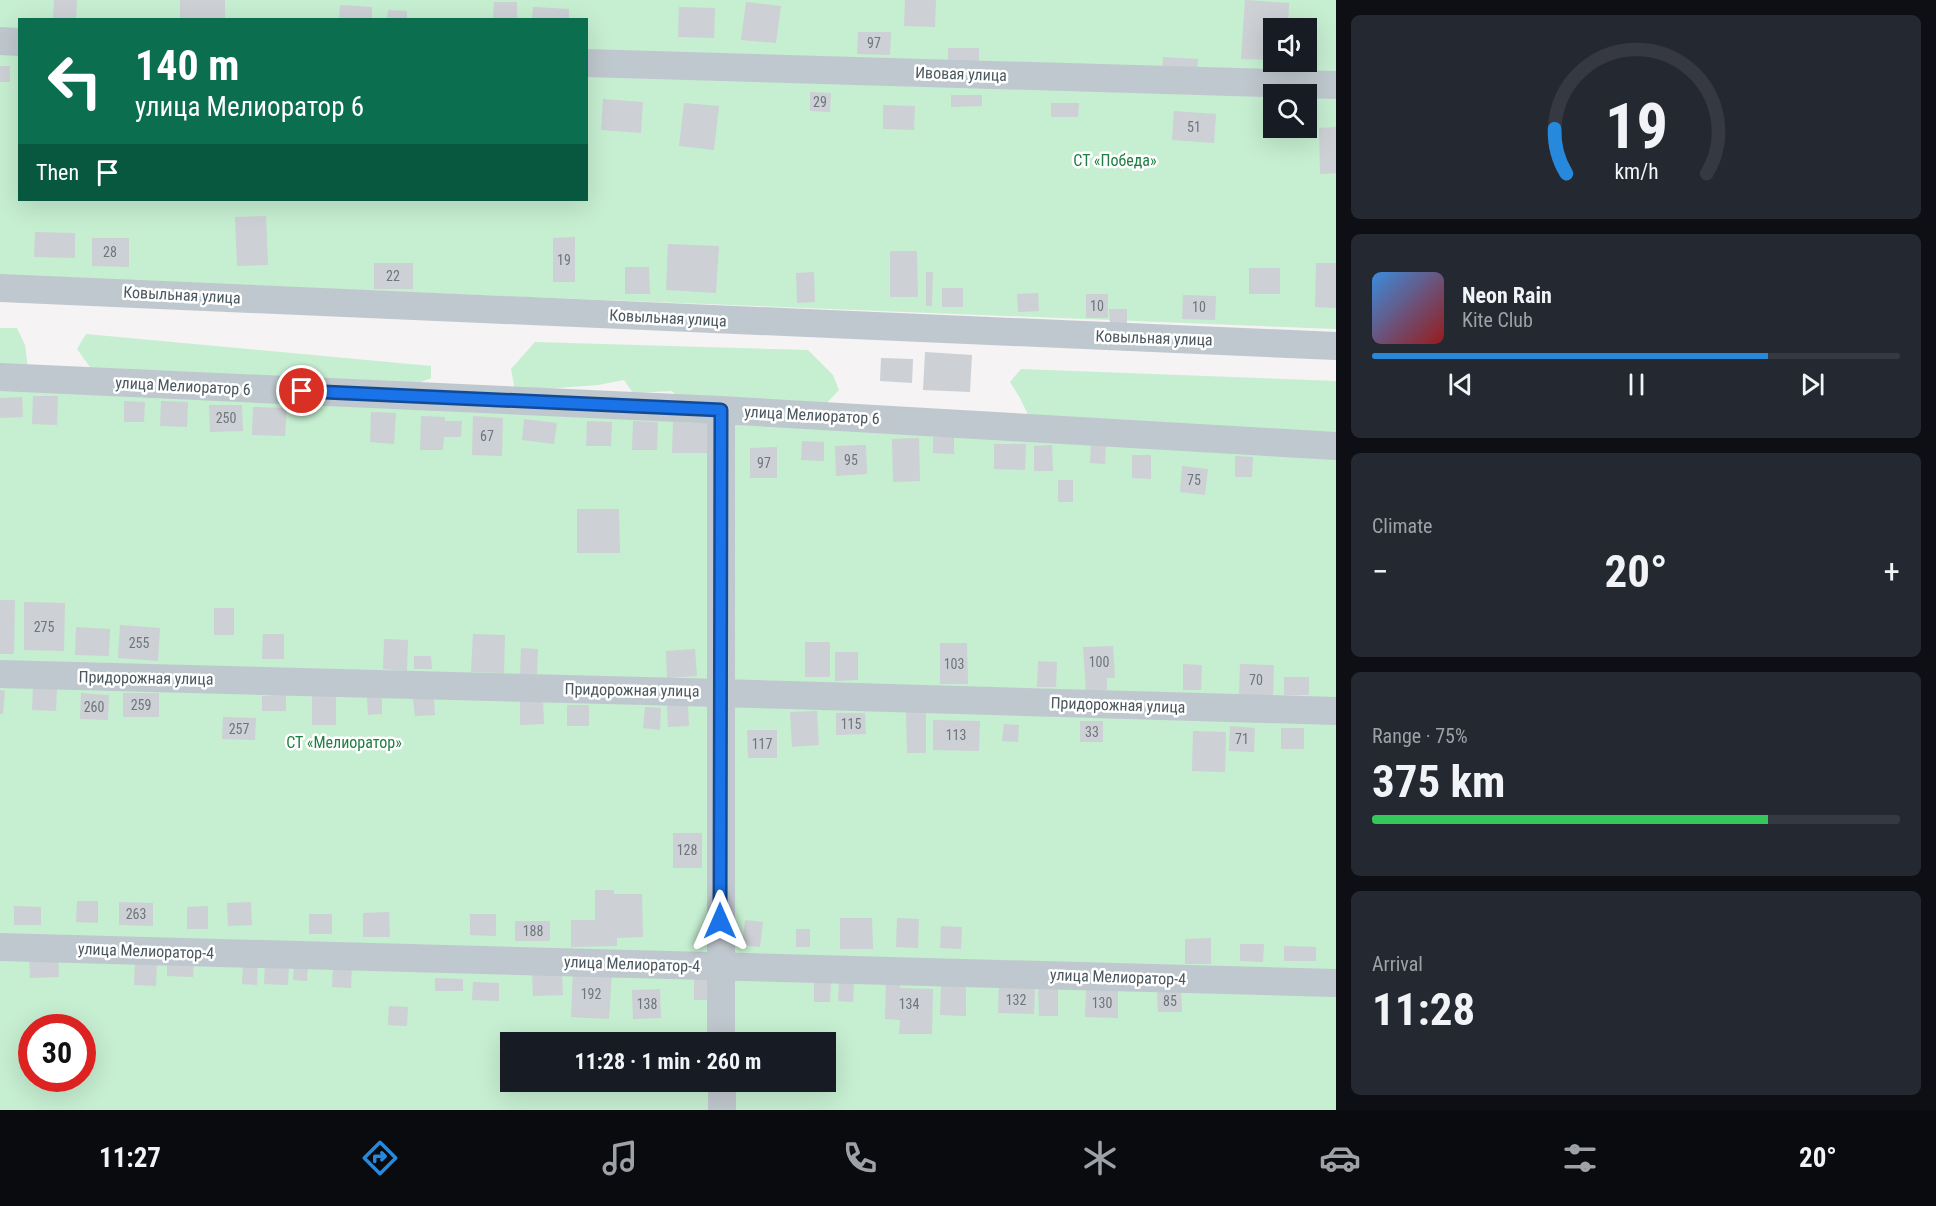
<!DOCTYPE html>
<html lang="en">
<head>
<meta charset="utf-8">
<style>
  :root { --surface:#171b24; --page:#242831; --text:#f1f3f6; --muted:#9ea1a6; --line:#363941; --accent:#2789db }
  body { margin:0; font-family:"Roboto Condensed",sans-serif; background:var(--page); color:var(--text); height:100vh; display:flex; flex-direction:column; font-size:22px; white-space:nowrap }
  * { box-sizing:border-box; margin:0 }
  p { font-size:20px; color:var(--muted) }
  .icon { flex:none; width:33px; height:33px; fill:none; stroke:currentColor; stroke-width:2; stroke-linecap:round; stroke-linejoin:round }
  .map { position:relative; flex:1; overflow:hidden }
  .details { display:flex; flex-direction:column; gap:15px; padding:15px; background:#0d0f14; width:600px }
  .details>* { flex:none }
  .top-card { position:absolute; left:18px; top:18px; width:570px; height:183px; border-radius:0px; box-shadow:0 6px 24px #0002; background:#0b6e4f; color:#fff; overflow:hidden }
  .fabs { position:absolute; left:1263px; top:18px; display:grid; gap:12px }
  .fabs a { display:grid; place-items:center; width:54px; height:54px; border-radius:0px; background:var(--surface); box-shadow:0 6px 24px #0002; font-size:30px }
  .speed { position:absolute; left:18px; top:1014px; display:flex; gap:12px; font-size:30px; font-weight:700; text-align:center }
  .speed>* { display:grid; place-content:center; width:78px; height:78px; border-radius:50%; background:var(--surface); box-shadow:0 6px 24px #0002; line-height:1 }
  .speed .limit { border:9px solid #d22; background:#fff; color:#111 }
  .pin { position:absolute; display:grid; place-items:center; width:51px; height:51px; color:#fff; margin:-26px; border:3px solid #fff; border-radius:50%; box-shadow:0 2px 6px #0007 }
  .me { position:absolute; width:66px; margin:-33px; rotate:0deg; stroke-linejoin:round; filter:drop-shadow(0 0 4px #0008) }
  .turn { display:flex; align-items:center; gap:21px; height:126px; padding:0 18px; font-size:27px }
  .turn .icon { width:78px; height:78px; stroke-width:2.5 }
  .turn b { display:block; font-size:42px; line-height:51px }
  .then { display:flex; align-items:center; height:57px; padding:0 18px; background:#0003; gap:12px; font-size:22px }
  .big { font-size:45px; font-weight:700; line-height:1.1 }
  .details .tile { flex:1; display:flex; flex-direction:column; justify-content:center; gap:9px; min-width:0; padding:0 21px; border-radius:9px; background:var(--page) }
  .details .dial { align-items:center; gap:0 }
  .dial svg { height:156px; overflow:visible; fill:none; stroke:var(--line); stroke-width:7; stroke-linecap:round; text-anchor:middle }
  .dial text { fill:var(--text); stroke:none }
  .song { display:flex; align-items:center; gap:18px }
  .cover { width:72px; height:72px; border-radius:9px; background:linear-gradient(135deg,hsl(210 70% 55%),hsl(0 70% 35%)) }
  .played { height:6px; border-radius:3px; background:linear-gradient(90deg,var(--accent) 75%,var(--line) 75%) }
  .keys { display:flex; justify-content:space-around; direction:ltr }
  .heat { display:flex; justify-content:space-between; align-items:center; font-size:33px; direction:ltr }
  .charge { height:9px; border-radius:4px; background:linear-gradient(90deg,#34c759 75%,var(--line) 0) }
  .trip { position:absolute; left:500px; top:1032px; width:336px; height:60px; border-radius:0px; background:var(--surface); box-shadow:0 6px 24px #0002; font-weight:700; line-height:60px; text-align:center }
  .menu { display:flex; height:96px; justify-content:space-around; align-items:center; background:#090b0e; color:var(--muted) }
  .menu .icon { width:42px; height:42px }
  .menu .current { color:var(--accent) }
  .menu b { font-size:27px; color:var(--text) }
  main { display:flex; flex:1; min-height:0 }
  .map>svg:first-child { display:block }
  .green { fill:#c6eed1; fill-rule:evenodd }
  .building { fill:#cdd0d4 }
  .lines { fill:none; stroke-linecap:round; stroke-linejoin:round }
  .street { stroke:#bfc8ce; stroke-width:28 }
  .route-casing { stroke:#114b97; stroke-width:15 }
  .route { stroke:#1a73e8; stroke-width:10 }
  .labels { text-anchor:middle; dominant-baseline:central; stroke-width:5; stroke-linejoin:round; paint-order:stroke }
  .number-label { font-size:14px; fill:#6c767c }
  .street-label { font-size:16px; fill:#4b585f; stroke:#fff }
  .park-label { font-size:16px; fill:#1e7f43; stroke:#fff }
</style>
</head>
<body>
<main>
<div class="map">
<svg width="1336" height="1110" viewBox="0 0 1336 1110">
  <rect width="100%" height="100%" fill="#f5f3f3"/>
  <path class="green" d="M0,0H1336V329L0,276ZM20,20H586V200H20ZM1274,28H1306V62H1274ZM1274,94H1306V128H1274Z
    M0,328H17L25,345L28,368L0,366Z
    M86,334L431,366V378L414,385L95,374L77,349Z
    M535,342L808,350L833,375L839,390L823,407L680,399L672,391L633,393L624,380L598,385L515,391L511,369Z
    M1021,369L1336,381V433L1030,419L1020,398L1010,382Z
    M0,382L1336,451V1110H0ZM32,1028H82V1078H32ZM510,1042H825V1082H510Z"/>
  <path class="building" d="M54,0H77L76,20H53Z
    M180,0H225V20H180Z
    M905,0H936L935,27L904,26Z
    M1245,0L1289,3L1288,28H1274V60L1241,59Z
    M494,2H517V20H493Z
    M746,2L781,6L776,43L741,40Z
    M340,5L372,7V20H339Z
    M533,7L569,9V20H532Z
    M679,7L715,8L714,38L678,37Z
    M388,10L407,11V20H387Z
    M858,32H891L890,55L857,54Z
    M948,48H979V62L948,61Z
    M1163,57L1198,59L1197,73L1162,72Z
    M0,66H10V82H0Z
    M810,92L831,93L830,112L810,111Z
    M951,95H982V106L951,107Z
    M603,99L643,102L641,133L601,130Z
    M684,103L719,106L714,150L679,146Z
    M1051,103H1079L1078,117H1051Z
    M883,105L915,106L914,130L883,129Z
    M1174,111L1216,114L1214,143L1172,140Z
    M1336,127V173L1320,174L1319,128Z
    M266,216L268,265L237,266L235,217Z
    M35,232L75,233V258L34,257Z
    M575,237V282H553V238Z
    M92,238H129V267L92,266Z
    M668,244L719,246L716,293L666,290Z
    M890,251H917L918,297H890Z
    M374,263H413V289H374Z
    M1316,263H1336V308L1315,307Z
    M625,267H649L650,294H625Z
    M1249,268H1280V294H1249Z
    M814,272L815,302L797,303L796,273Z
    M926,272H933L932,306H926Z
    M942,288H963V307H942Z
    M1038,293L1039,311L1018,312L1017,294Z
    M1086,294H1108V318H1086Z
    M1183,295L1216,296L1215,320L1182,319Z
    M1109,309H1127V326H1110Z
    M925,352L972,355L970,392L923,390Z
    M881,358L913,359L912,383L880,381Z
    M33,396H58L57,425L32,424Z
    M22,397L23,417L0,418V398Z
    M124,401L145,402L144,422H124Z
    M161,401L188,402L187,427L160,426Z
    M209,405H242L243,431L210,432Z
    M253,407L287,408L285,436L252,435Z
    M371,412L396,413L394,444L370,442Z
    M421,416L445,417V421H462L461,437H444L443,450H420Z
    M473,416L503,418L502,456L472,455Z
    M524,419L557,423L554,444L522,440Z
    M587,421L612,422L611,446H586Z
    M633,421L658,422L657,450H632Z
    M673,422L709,423L708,453H672Z
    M933,437H954V454L933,453Z
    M919,438L920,481L893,482L892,439Z
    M802,441L824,442V461L801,460Z
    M1091,443L1106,444L1105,464L1090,463Z
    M994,444H1026L1025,470L994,469Z
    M866,445L867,474L836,476L835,446Z
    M1052,445L1053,471H1034V446Z
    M777,447V478H750V448Z
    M1132,455H1151V479L1132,478Z
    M1235,456L1253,457L1252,477H1235Z
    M1182,466L1208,469L1205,495L1180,492Z
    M1058,480H1073V502H1058Z
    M577,509H619L620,553H577Z
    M0,600H15L14,654H0Z
    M24,602L65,603L64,651L24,650Z
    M214,608H234V635H214Z
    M120,625L160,628L158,661L118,658Z
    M76,627L110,629L109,656L75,655Z
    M263,634H284V659H262Z
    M473,634L505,635L504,673L471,672Z
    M384,639L408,640L407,671L383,669Z
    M805,642H830V677H805Z
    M940,643H967L968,684H940Z
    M1113,646L1115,678H1107V690L1086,691L1083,647Z
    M521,648L538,649L537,674H520Z
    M695,649L697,676L667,678L666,651Z
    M835,652H858V680L835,681Z
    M414,656H431L432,669H414Z
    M1038,661L1057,662L1056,687H1037Z
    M1183,664L1202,665L1201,690H1183Z
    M1240,664L1274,665L1273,695H1239Z
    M1284,677H1309V695H1284Z
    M33,687L57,688L56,711L32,710Z
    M0,690L5,691L3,714H0Z
    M81,693L109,695L108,720L80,719Z
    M123,693H159V717H123Z
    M286,695V711H262V696Z
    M312,696H336V725H312Z
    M367,697H382V714L368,715Z
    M434,698L435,715L415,716L413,699Z
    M543,698L544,724L520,725V699Z
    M688,704L689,726L668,727L667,705Z
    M567,705H589V726H567Z
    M645,707L661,708L660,730L643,728Z
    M906,710H926V753H907Z
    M817,711L819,745L792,747L790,712Z
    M836,713H865L866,734L836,735Z
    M223,717L256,718L255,740L222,739Z
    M933,720L980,721L979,751L933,750Z
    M1080,721H1103V742H1080Z
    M1004,724L1019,725L1018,742L1002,741Z
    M1230,726L1255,728L1254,752L1229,751Z
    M1281,728H1304V749H1281Z
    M747,730H777V758H748Z
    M1193,731L1226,732L1225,772L1192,771Z
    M673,833H702V868H673Z
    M595,890H614V894H642L643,937L617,938V946L571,947V920H595Z
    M77,901H98V923L76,922Z
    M119,902L153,903V926L119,925Z
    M251,902L252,925L228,926L227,903Z
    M14,906L41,907V925H14Z
    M208,906V929H187V907Z
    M389,912L390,937H363V913Z
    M309,914H332V934H309Z
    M470,914H496V936L470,935Z
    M840,918H872L873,949H840Z
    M897,918L919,919L918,948L896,947Z
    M745,920L763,922L760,947L742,945Z
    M515,921H550V941H515Z
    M941,926L962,927L961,949L940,948Z
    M796,929H810V947H796Z
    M1211,938V964H1185V939Z
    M1240,944H1264L1263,962L1240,961Z
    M1284,946L1316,947V961H1284Z
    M58,955L59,977L30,978L29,956Z
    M167,959L194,960L193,977L167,976Z
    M135,962L157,963L156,986L134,985Z
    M243,962H258L257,985L242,984Z
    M294,962L308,963L307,981L293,980Z
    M265,963H289L288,985L264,984Z
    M333,964L352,965L351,988L332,987Z
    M562,970L563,995L533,996L532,972Z
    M573,970L612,972L609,1019L571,1017Z
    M435,978L463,979V991H435Z
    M694,978L708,979L707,1000H694Z
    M886,978H900V988L933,989L932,1034H899L900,1020L885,1019Z
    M839,981L854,982L853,1002L838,1001Z
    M473,982L499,983V1001L472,1000Z
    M814,982H831L830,1002H814Z
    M941,982L966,983V1016L940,1015Z
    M999,985L1035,987L1034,1014L998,1013Z
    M1038,988H1058V1016H1039Z
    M1086,988L1118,989V1018L1085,1017Z
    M660,989L661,1018L633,1019L632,990Z
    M1181,990L1182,1012H1158L1157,991Z
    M389,1006L408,1007L407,1026L388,1025Z"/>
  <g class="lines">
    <path class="street" d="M0,41L20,42
      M586,63L1336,85
      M0,288L1336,346
      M0,377L721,410L1336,446
      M721,410V1042
      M0,674L721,693L1336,711
      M0,947L1336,983
      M722,1082V1110"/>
  </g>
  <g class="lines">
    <g class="route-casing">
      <path id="route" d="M302,391L721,410L720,921"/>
    </g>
    <use href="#route" class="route"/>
  </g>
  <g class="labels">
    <g class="number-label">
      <text x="874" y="43">97</text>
      <text x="820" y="102">29</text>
      <text x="1194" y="127">51</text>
      <text x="110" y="252">28</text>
      <text x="564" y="260">19</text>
      <text x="393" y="276">22</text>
      <text x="1097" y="306">10</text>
      <text x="1199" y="307">10</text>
      <text x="226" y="418">250</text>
      <text x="487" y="436">67</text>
      <text x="851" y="460">95</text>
      <text x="764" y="463">97</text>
      <text x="1194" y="480">75</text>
      <text x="44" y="627">275</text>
      <text x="139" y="643">255</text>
      <text x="1099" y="662">100</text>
      <text x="954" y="664">103</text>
      <text x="1256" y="680">70</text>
      <text x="141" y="705">259</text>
      <text x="94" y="707">260</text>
      <text x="851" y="724">115</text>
      <text x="239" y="729">257</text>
      <text x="1092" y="732">33</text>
      <text x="956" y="735">113</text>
      <text x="1242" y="739">71</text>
      <text x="762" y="744">117</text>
      <text x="687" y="850">128</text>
      <text x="136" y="914">263</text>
      <text x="533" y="931">188</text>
      <text x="591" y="994">192</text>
      <text x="1016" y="1000">132</text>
      <text x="1170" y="1001">85</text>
      <text x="1102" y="1003">130</text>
      <text x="647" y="1004">138</text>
      <text x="909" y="1004">134</text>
    </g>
    <g class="street-label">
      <text transform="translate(961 74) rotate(2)">Ивовая улица</text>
      <text transform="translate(182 295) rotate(3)">Ковыльная улица</text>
      <text transform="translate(668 318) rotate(3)">Ковыльная улица</text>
      <text transform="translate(1154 338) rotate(2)">Ковыльная улица</text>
      <text transform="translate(183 386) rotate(3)">улица Мелиоратор 6</text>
      <text transform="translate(812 415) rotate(3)">улица Мелиоратор 6</text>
      <text transform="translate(146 678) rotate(1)">Придорожная улица</text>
      <text transform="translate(632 690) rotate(1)">Придорожная улица</text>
      <text transform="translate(1118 705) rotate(2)">Придорожная улица</text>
      <text transform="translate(146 951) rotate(2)">улица Мелиоратор-4</text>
      <text transform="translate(632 964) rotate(2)">улица Мелиоратор-4</text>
      <text transform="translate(1118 977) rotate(2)">улица Мелиоратор-4</text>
    </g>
    <g class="park-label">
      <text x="1115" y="160">СТ «Победа»</text>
      <text x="344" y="742">СТ «Мелиоратор»</text>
    </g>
  </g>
</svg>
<div class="fabs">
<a><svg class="icon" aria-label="sound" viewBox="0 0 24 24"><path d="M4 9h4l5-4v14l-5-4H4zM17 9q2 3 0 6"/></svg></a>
<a><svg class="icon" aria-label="search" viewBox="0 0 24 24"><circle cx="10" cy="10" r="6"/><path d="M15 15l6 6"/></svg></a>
</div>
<div class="speed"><div class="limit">30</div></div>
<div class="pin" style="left:302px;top:391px;background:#d93025"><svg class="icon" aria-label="arrive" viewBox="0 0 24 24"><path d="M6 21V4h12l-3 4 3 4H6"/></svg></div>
<svg class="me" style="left:720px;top:921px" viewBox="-20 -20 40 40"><path d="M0-17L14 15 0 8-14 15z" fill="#1a73e8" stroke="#fff" stroke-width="4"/></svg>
<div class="trip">11:28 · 1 min · 260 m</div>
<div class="top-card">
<div class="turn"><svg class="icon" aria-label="left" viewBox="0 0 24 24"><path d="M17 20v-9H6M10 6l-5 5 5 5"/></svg><div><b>140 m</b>улица Мелиоратор 6</div></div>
<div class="then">Then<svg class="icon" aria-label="arrive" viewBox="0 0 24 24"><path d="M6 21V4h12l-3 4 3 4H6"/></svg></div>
</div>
</div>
<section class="details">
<div class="tile dial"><svg viewBox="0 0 100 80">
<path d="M14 69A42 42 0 1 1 86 69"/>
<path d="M14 69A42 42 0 0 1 8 46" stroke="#2789db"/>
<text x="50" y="56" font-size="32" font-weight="700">19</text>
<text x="50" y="72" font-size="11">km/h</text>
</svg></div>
<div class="tile">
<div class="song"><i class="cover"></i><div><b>Neon Rain</b><p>Kite Club</p></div></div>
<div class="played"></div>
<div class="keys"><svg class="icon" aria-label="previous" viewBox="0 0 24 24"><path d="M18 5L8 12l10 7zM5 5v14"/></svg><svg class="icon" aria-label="pause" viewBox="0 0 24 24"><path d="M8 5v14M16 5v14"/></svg><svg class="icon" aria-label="next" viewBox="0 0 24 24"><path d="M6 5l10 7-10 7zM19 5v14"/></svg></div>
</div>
<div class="tile"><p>Climate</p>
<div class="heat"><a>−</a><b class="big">20°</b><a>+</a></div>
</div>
<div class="tile"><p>Range · 75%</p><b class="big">375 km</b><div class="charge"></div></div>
<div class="tile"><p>Arrival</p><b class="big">11:28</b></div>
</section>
</main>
<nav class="menu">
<b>11:27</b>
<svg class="icon current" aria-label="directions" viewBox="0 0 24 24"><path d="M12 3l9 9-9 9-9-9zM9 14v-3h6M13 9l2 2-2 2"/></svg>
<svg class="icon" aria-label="music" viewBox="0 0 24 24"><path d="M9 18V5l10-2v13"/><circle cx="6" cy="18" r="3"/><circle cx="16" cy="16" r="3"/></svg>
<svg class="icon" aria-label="phone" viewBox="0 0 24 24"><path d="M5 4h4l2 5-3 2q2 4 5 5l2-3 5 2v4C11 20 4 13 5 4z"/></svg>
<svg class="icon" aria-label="climate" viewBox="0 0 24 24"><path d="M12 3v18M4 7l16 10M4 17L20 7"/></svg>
<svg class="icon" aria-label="car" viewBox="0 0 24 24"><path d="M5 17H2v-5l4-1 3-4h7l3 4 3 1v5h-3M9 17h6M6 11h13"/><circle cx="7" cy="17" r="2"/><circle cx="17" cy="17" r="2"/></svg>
<svg class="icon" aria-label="filters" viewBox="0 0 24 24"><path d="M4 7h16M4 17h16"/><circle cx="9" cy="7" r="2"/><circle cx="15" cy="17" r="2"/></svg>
<b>20°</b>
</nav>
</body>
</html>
